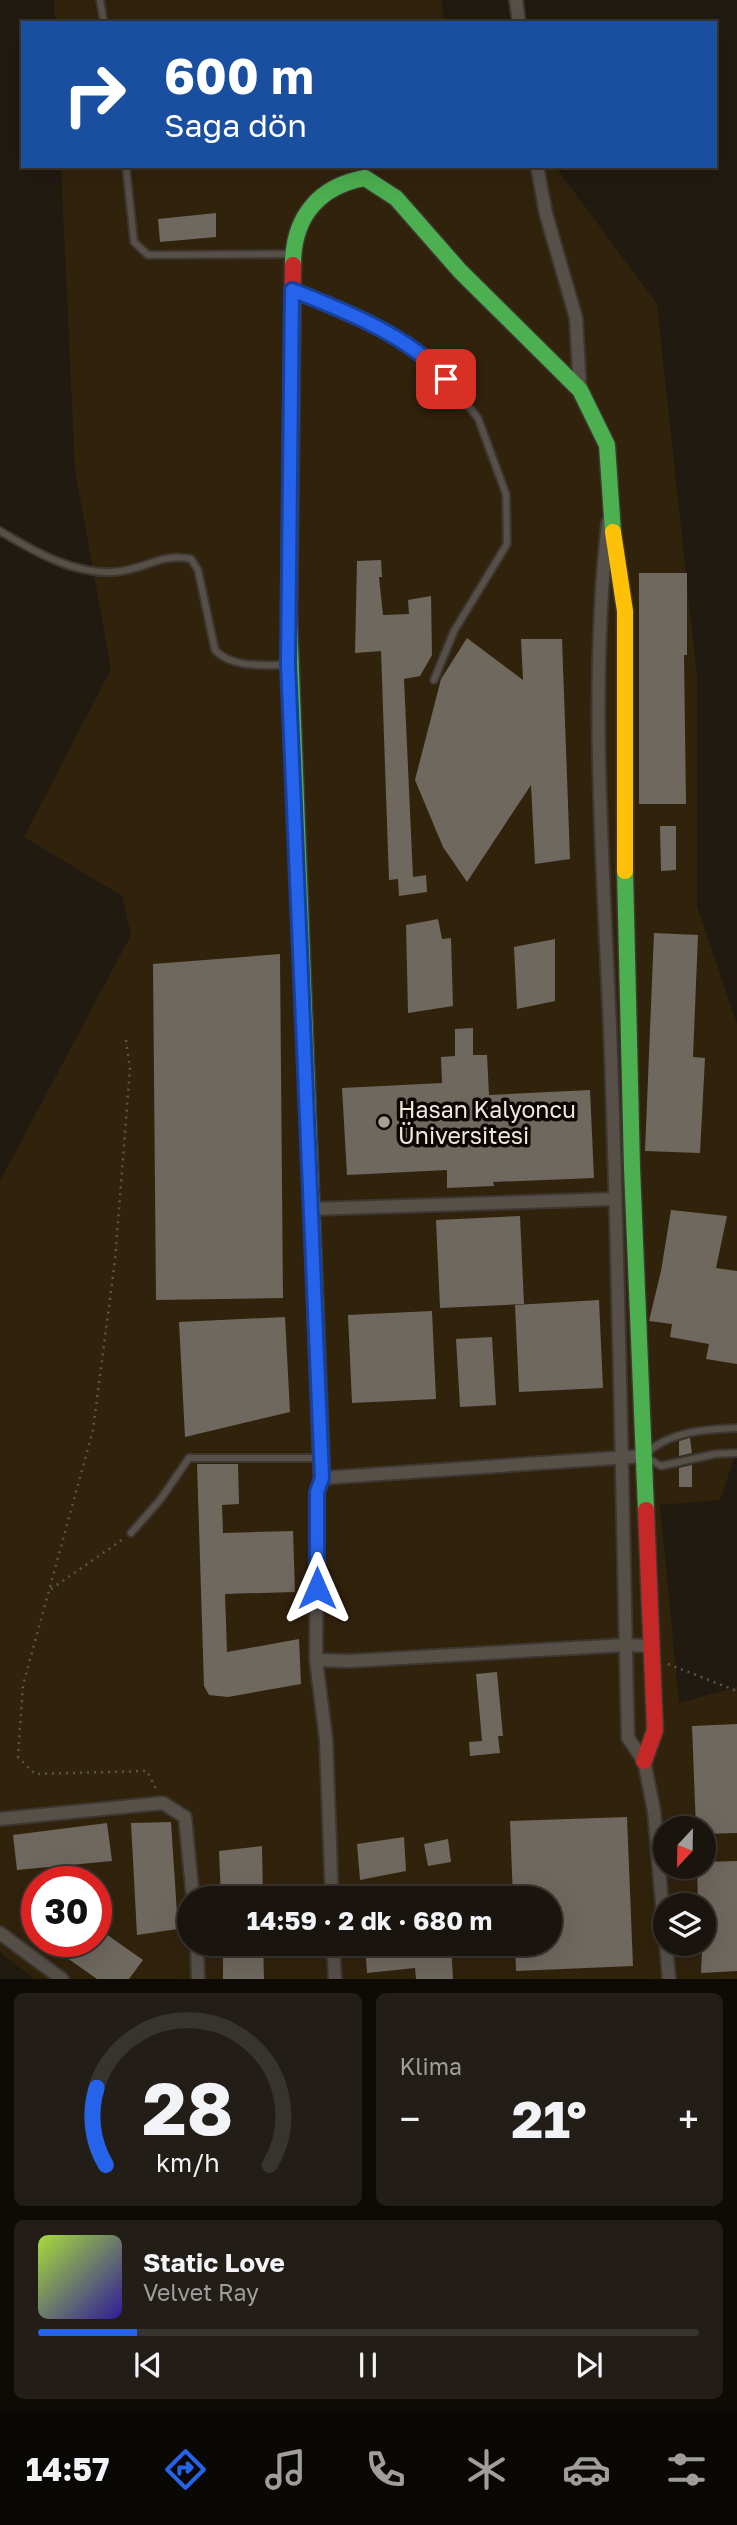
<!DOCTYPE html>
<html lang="tr">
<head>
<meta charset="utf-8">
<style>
  :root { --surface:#19140d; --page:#221d16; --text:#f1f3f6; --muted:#9f9e9d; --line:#37332e; --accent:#2563eb }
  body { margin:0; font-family:"Golos Text",sans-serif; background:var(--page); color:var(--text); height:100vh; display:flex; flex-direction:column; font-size:26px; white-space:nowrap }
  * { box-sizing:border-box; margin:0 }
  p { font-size:23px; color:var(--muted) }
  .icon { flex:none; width:38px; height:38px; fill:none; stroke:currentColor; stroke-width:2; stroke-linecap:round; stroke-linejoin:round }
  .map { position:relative; height:1979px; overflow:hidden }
  .details { display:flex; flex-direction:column; gap:14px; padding:14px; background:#0e0b07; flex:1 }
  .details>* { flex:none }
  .top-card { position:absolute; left:21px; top:21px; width:696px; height:147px; border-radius:0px; box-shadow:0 7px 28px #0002,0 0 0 2px var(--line); background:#1a4fa0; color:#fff; overflow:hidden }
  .needle { width:46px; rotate:202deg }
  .buttons { position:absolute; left:653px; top:1816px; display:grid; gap:14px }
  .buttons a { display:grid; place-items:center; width:63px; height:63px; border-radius:50%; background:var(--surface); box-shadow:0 7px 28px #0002,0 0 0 2px var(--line); font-size:35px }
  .speed { position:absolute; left:21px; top:1866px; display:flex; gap:14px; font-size:35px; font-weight:700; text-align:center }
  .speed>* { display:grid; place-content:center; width:91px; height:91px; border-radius:50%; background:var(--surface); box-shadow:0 7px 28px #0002,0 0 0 2px var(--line); line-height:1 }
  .speed .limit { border:10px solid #d22; background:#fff; color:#111 }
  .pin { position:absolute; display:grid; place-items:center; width:60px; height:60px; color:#fff; margin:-30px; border-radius:14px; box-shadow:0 4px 10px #0006 }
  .me { position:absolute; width:77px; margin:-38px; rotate:0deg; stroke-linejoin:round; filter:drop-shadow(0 0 5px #0008) }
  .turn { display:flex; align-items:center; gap:24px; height:147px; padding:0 28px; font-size:32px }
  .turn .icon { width:91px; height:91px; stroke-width:2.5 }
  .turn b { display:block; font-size:49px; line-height:60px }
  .big { font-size:52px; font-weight:700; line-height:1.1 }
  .details .tile { flex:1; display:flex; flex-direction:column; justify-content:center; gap:10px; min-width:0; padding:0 24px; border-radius:10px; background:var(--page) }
  .details .dial { align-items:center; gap:0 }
  .dial svg { height:182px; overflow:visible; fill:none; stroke:var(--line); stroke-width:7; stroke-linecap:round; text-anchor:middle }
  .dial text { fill:var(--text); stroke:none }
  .song { display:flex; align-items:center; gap:21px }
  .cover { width:84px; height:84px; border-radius:10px; background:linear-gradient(135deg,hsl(80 70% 55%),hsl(250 70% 35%)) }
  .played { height:7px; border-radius:4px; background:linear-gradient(90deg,var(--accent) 15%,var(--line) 15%) }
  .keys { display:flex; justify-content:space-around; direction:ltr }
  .heat { display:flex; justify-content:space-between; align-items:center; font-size:38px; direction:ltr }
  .details .tiles { flex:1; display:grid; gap:14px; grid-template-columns:1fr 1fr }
  .tile:last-child { grid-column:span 2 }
  .trip { position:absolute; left:177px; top:1886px; width:385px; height:70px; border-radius:35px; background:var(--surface); box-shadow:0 7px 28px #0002,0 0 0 2px var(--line); font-weight:700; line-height:70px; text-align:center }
  .menu { display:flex; height:112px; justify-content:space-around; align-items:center; background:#0a0805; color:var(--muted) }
  .menu .icon { width:49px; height:49px }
  .menu .on { color:var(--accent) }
  .menu b { font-size:32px; color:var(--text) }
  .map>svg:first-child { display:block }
  .built { fill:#31220c; fill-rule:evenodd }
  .building { fill:#6e685f }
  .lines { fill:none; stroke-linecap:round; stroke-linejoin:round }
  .lane-casing { stroke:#3d3731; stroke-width:10 }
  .street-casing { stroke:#3d3731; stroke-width:16 }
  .fast-casing { stroke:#3d3731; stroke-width:19 }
  .slow-casing { stroke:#3d3731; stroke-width:19 }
  .jam-casing { stroke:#3d3731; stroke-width:19 }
  .path { stroke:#5a554e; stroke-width:2.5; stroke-dasharray:2 5; stroke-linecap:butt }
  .lane { stroke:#565049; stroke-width:6 }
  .street { stroke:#565049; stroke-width:12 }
  .fast { stroke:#4caf50; stroke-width:16 }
  .slow { stroke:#ffc107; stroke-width:16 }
  .jam { stroke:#c62828; stroke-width:16 }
  .route-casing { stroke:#184099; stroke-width:18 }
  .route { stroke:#2563eb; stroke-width:12 }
  .poi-dot { fill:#a89f96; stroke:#0c0703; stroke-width:2.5 }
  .labels { text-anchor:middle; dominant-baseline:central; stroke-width:7; stroke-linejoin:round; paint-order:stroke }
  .poi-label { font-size:23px; fill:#f1e7dd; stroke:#0c0703; text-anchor:start }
</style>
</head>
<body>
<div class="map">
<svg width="737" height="1979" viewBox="0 0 737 1979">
  <rect width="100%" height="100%" fill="#211a11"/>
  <path class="built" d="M54,0H442L443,15L448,23H55Z
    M61,166H555L657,304L697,677V906L737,1024V1449L720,1500L660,1505L679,1703L737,1687V1979H34L0,1952V1181L131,935L122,896L24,837L111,669L75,470ZM665,1829H704V1867H665ZM37,1881H96V1941H37ZM189,1899H550V1944H189ZM665,1906H704V1944H665Z"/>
  <path class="building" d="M216,213V237L160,242L158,219Z
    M381,560L382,577H379L383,615L409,614L408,600L431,596L432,655L420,676L404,679L413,877L426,875L427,892L399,896L398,879L389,880L381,651L355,653L357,561Z
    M639,573H687V655H684L686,804H639Z
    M467,638L523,680L521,639H562L570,859L535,864L531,785L467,882L443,847L415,780L441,679Z
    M660,826H676V870L661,871Z
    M438,919L442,939L451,938L453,1006L408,1013L406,925Z
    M654,933L698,935L693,1057L705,1058L700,1153L645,1151Z
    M555,939V1001L517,1009L514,947Z
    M280,954L283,1298L156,1300L153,964Z
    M473,1028V1055H487L489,1095L590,1090L594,1178L493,1182L494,1186L447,1188V1170L347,1175L342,1088L442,1083L441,1057L455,1056V1029Z
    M671,1210L727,1216L716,1268L737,1271V1364L706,1359L709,1344L670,1337L672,1324L649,1321L661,1271Z
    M520,1216L524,1304L440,1308L436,1220Z
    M599,1300L603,1388L519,1392L515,1305Z
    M432,1311L436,1399L352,1403L348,1315Z
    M285,1317L290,1412L185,1437L179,1322Z
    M492,1337L496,1405L460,1407L456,1339Z
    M690,1438L692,1453L679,1456V1441Z
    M197,1464H238L239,1504L222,1505L223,1533L293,1531L295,1592L225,1594L227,1652L299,1639L301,1684L228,1697L209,1695L204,1686Z
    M692,1465V1487H679V1468Z
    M497,1672L503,1736H498L500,1753L470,1756L469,1742L482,1741L476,1674Z
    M737,1724V1833L704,1834V1829H696L692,1726Z
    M627,1817L633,1966L516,1971L515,1944H550V1899H513L510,1821Z
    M171,1822L178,1929L137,1935L131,1823Z
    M107,1823L112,1861L17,1870L13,1835Z
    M404,1837L406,1871L360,1880L357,1844Z
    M448,1839L451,1862L428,1866L424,1844Z
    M262,1846L263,1899H221L219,1851Z
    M737,1861V1971L701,1973L704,1906H698L697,1867H704V1862Z
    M448,1885L449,1899H403L402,1892Z
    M96,1927L143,1960L129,1979H97L43,1941H96Z
    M223,1944H263L264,1979H223Z
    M365,1944H451L453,1979H416L415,1968L367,1973Z"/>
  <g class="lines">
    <g class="lane-casing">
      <path id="lane" d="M100,0L104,23
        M126,166L134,242L148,255L291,254
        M294,290L345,311L430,360L478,418L506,494L507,544L454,631L434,680
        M0,531C35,552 79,578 122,571C148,567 164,553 191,559L198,570L215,650C231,668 263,665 286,665
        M737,1428C705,1429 666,1432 644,1456L661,1466L715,1454L737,1453
        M131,1533L160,1500L189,1458H320"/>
    </g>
    <g class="street-casing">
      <path id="street" d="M516,0L519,23
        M537,166L546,214L576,318L580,390
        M608,522C589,689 603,860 610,1029C619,1265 622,1502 628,1738L644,1761L654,1811L665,1938
        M311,1209L614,1199
        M644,1456L322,1478L317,1492L316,1660L350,1661L626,1645L651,1646
        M316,1660L326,1739L332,1899
        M0,1819L163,1803L185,1817L193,1899
        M0,1933L62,1979
        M197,1944L198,1979
        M333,1944L335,1979
        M666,1944L669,1979"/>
    </g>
    <g class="fast-casing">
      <path id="fast" d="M293,265C293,217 319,186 365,178L396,198L460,271L580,390L607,445L613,532
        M289,617L322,1478
        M625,871L632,1168L646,1510"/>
    </g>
    <g class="slow-casing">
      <path id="slow" d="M613,532L625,611V871"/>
    </g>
    <g class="jam-casing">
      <path id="jam" d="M289,617L293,265
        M644,1761L655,1730L646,1510"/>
    </g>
    <path class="path" d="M126,1040L130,1069L115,1260L93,1430L23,1685L18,1757L35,1774L147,1771L157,1791
      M51,1589L122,1540
      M668,1664L737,1691"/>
    <use href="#lane" class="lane"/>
    <use href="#street" class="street"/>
    <use href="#fast" class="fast"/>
    <use href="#slow" class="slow"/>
    <use href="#jam" class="jam"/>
  </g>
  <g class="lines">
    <g class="route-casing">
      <path id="route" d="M317,1588V1492L322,1478L288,664L292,290C343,310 412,337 446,379"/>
    </g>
    <use href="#route" class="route"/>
  </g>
  <circle class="poi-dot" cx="384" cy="1122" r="7"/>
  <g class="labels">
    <g class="poi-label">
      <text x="398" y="1109">Hasan Kalyoncu<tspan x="398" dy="26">Üniversitesi</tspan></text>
    </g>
  </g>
</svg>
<div class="buttons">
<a><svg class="needle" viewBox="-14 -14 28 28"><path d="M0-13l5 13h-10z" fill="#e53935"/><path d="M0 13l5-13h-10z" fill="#9f9e9d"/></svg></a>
<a><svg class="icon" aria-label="layers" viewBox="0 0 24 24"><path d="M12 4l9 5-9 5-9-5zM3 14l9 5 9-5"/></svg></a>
</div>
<div class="speed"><div class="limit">30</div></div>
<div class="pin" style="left:446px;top:379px;background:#d93025"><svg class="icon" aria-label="arrive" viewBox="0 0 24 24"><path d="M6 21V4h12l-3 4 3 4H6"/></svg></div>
<svg class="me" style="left:317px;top:1588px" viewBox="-20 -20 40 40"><path d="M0-17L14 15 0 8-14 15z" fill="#2563eb" stroke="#fff" stroke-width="4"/></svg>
<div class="trip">14:59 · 2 dk · 680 m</div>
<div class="top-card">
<div class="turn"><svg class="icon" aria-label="right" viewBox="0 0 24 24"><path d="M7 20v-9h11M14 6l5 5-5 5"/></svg><div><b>600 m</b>Sağa dön</div></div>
</div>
</div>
<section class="details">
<div class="tiles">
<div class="tile dial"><svg viewBox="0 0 100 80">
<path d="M14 69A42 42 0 1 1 86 69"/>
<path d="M14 69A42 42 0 0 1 10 35" stroke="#2563eb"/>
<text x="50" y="56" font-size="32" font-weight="700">28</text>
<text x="50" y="72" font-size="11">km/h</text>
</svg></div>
<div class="tile"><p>Klima</p>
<div class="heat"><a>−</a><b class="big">21°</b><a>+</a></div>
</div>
<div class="tile">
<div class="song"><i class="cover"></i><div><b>Static Love</b><p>Velvet Ray</p></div></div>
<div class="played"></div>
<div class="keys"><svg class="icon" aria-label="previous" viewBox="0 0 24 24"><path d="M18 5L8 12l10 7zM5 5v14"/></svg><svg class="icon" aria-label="pause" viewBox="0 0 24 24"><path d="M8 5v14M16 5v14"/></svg><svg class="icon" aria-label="next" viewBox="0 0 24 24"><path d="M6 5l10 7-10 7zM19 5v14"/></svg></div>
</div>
</div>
</section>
<nav class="menu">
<b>14:57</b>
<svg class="icon on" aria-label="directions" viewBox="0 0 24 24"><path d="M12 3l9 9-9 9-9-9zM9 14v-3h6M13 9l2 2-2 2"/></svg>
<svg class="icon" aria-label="music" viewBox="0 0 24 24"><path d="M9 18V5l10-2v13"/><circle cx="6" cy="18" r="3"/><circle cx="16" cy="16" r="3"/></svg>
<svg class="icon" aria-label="phone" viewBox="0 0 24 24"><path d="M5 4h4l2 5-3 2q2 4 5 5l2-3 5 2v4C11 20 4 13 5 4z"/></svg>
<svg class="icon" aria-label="climate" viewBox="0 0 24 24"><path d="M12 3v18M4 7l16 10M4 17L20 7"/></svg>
<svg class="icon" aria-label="car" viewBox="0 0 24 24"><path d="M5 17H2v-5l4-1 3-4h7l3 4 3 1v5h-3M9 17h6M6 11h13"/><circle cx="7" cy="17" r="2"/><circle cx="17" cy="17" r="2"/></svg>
<svg class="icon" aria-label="filters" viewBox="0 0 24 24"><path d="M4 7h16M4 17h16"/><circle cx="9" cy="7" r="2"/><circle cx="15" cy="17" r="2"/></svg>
</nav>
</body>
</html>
